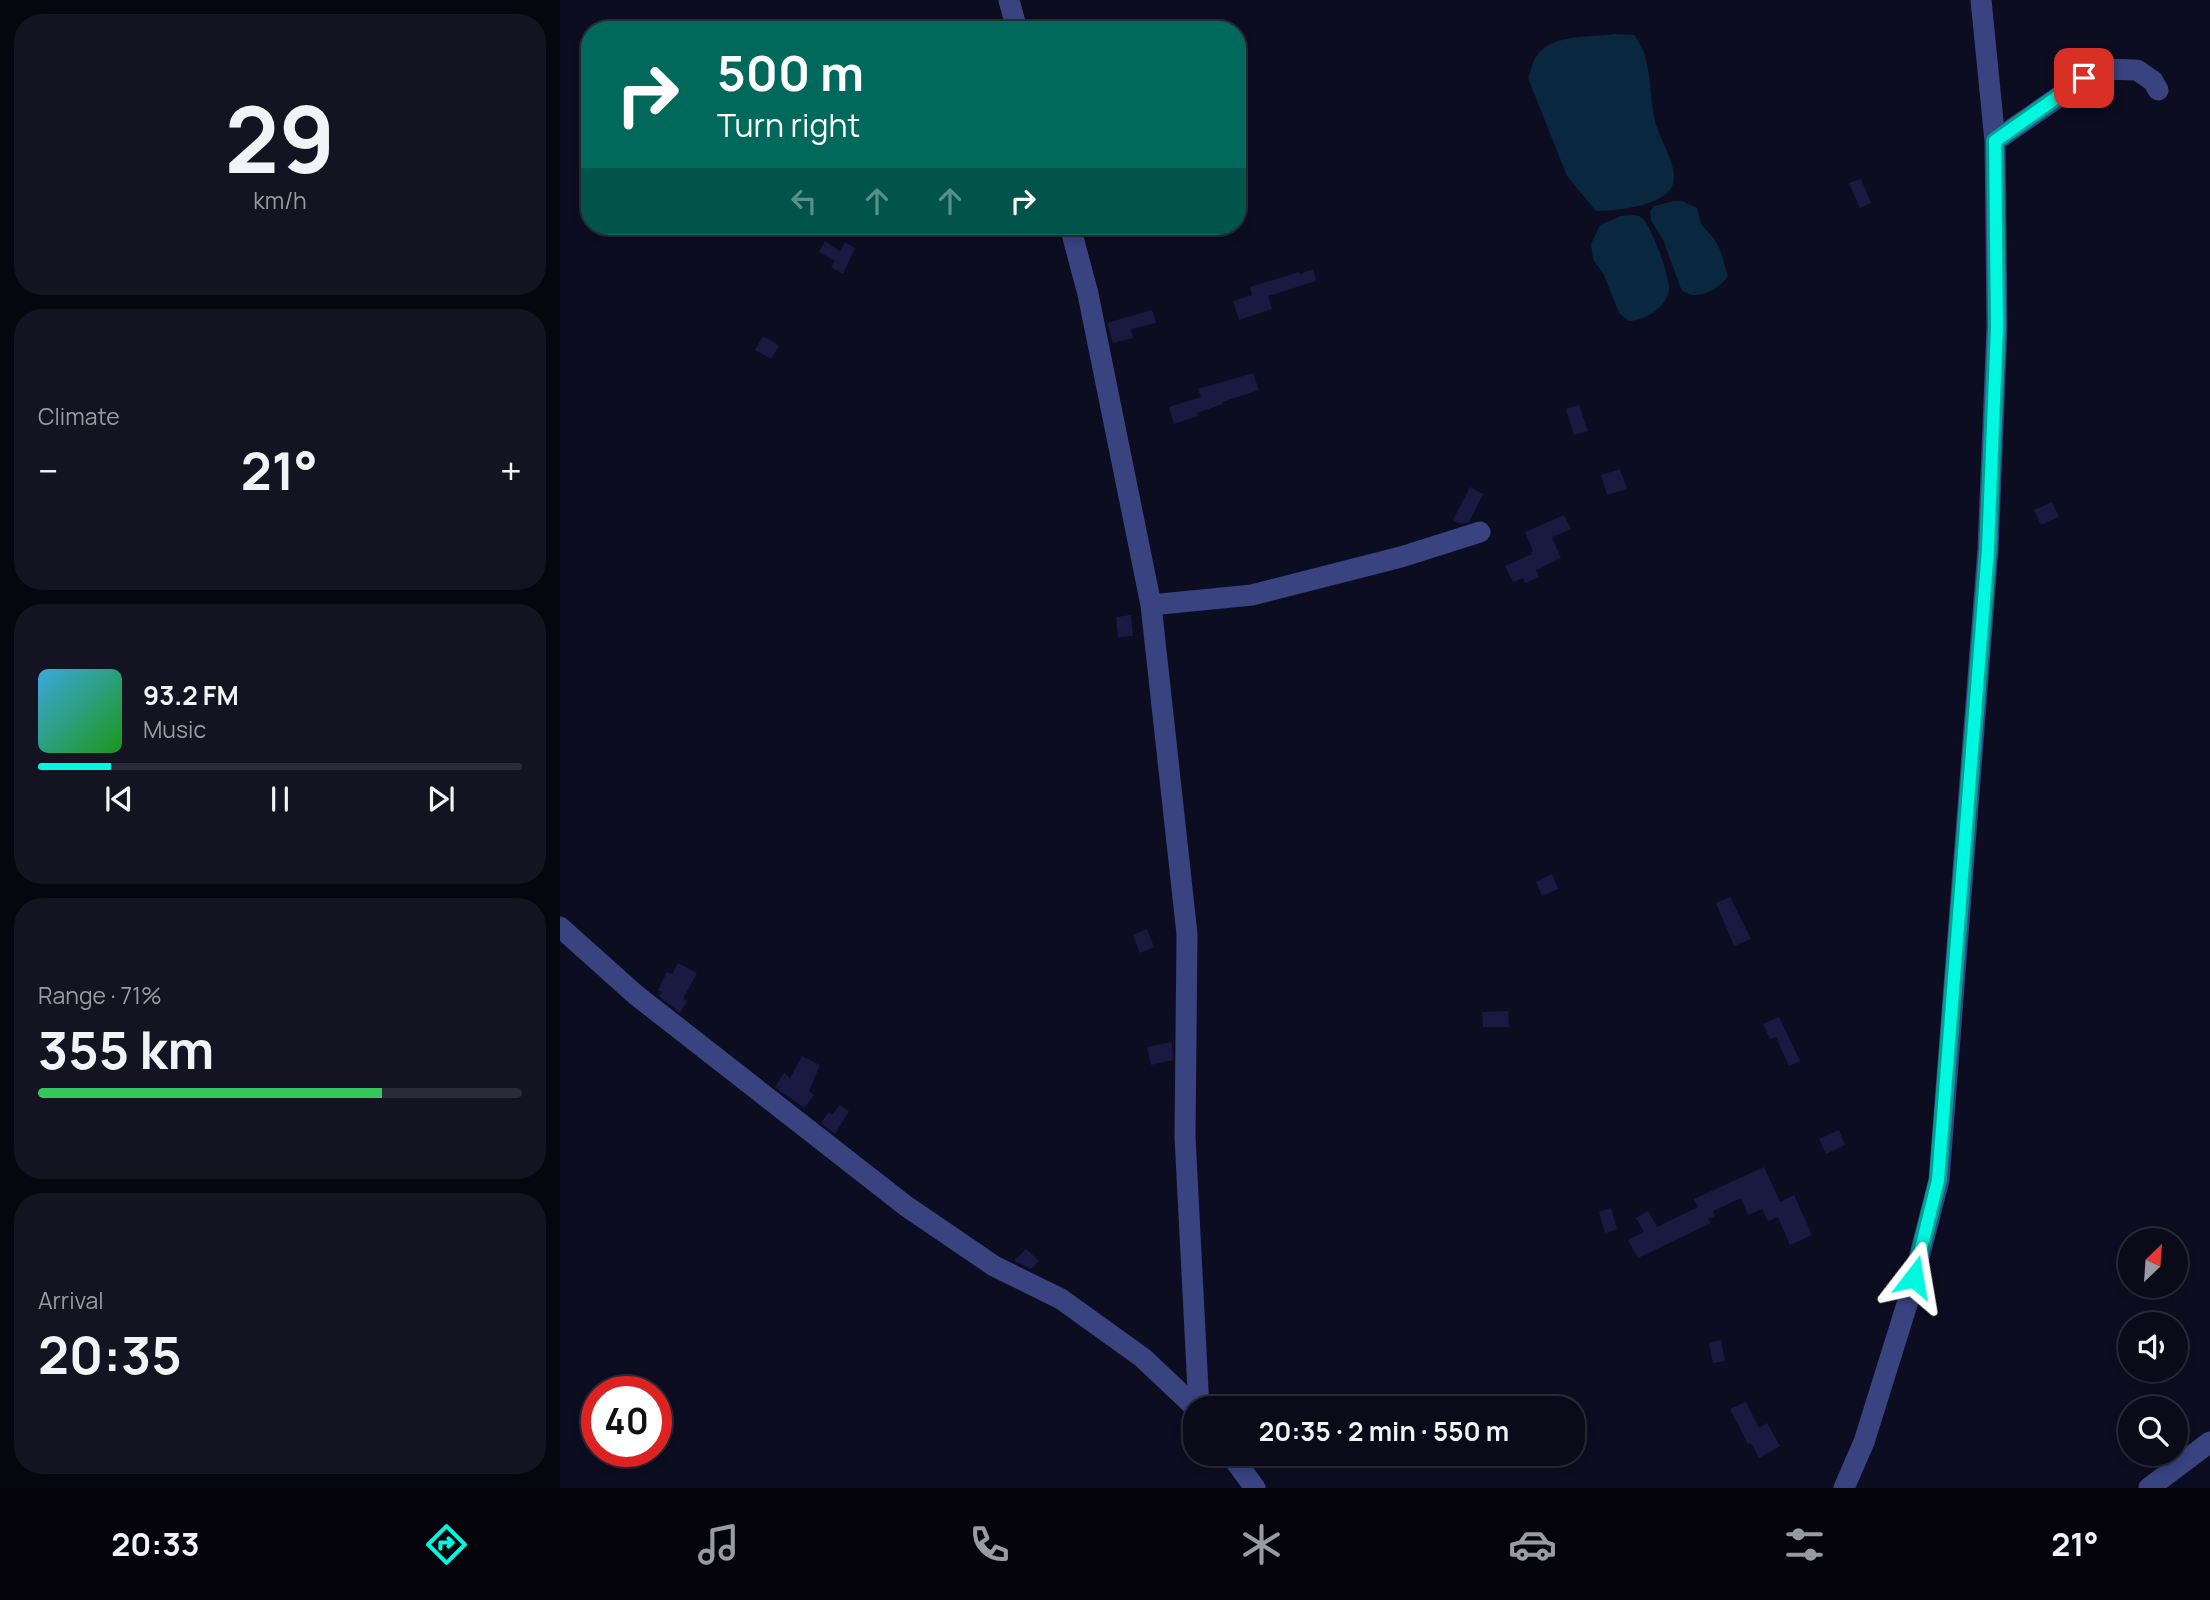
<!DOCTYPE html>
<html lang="en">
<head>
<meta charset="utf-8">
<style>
  :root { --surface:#0a0a19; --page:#131322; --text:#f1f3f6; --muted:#999aa2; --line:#2a2b38; --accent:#00f8e1 }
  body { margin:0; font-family:Manrope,sans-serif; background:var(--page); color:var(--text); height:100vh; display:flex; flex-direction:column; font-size:26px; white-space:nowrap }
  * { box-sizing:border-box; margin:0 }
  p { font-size:23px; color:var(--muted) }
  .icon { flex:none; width:38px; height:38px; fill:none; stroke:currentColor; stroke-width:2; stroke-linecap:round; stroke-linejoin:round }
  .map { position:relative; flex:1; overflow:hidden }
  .sheet { display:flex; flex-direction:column; gap:14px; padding:14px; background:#06060e; width:560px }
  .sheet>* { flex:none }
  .banner { position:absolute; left:21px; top:21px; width:665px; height:214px; border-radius:28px; box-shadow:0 4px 10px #0003,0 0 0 2px var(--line); background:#00695c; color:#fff; overflow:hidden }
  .needle { width:46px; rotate:25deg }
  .fabs { position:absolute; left:1558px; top:1228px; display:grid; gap:14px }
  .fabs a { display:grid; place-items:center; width:70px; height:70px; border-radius:50%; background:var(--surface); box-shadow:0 4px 10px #0003,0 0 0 2px var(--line); font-size:35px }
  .speed { position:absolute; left:21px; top:1376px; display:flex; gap:14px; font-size:35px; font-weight:700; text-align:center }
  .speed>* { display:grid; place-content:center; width:91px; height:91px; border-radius:50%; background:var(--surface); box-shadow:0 4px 10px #0003,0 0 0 2px var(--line); line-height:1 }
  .speed .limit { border:10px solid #d22; background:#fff; color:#111 }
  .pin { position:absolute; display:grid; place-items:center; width:60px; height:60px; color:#fff; margin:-30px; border-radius:14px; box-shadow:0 4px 10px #0006 }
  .me { position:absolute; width:77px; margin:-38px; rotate:14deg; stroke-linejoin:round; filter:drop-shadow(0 0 5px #0008) }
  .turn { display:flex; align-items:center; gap:24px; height:147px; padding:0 21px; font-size:32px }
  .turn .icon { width:91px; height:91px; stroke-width:2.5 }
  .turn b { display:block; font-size:49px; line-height:60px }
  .lanes { display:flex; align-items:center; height:66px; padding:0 21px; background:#0003; justify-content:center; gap:35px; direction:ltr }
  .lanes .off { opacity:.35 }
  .big { font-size:52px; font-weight:700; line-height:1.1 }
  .sheet .card { flex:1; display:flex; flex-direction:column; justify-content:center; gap:10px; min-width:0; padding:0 24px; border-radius:28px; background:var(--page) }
  .sheet .dial { align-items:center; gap:0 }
  .dial b { font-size:91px; line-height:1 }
  .song { display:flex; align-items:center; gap:21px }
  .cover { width:84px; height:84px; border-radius:10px; background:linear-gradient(135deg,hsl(200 70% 55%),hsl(120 70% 35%)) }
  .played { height:7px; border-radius:4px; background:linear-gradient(90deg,var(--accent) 15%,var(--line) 15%) }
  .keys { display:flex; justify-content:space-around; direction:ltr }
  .heat { display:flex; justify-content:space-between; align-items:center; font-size:38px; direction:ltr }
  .charge { height:10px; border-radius:5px; background:linear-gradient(90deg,#34c759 71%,var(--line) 0) }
  .trip { position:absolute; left:623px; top:1396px; width:402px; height:70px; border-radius:28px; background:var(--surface); box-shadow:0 4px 10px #0003,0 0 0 2px var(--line); font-weight:700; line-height:70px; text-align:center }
  .tabs { display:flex; height:112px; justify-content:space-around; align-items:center; background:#04040a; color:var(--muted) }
  .tabs .icon { width:49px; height:49px }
  .tabs .active { color:var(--accent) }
  .tabs b { font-size:32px; color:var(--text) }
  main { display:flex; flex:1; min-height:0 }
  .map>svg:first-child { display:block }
  .water { fill:#09273e }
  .building { fill:#191942 }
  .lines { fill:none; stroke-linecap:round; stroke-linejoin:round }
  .minor { stroke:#384380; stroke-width:21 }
  .route-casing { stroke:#00a192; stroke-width:18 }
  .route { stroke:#00f8e1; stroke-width:12 }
</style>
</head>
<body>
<main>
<section class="sheet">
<div class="card dial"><b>29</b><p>km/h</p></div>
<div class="card"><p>Climate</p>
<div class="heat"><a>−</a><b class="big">21°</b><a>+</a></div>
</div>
<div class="card">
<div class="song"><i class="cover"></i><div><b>93.2 FM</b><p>Music</p></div></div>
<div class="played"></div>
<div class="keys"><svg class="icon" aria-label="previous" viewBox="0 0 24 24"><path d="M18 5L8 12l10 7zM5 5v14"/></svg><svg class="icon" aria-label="pause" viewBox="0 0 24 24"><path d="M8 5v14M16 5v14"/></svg><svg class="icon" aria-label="next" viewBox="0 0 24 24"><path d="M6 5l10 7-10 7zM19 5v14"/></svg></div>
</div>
<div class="card"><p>Range · 71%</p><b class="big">355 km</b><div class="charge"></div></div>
<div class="card"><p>Arrival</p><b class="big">20:35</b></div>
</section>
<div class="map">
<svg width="1650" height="1488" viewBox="0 0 1650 1488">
  <rect width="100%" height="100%" fill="#0d0d21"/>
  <path class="water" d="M1054,34L1074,35C1092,58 1089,89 1094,117C1098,137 1115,161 1114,178C1114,206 1055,211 1036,211L1007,176L968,78C971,71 972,63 976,57C991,33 1030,38 1054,34Z
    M1114,201H1122L1137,208L1141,224L1155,240L1160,250L1168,276C1159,290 1134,303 1121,289L1104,242L1091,220L1090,211L1094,206Z
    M1073,215C1078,216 1079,215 1083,219C1092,228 1110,277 1109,290C1106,308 1086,320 1069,321L1059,313L1044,275L1033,259L1031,244L1040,225L1061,216Z"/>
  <path class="building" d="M1301,179L1311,203L1300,208L1289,183Z
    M265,241L280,251L285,242L295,248L283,274L271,267L275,261L259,252Z
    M753,269L756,281L708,296L712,309L679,320L673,301L692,295L690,287L739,272L740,274Z
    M592,310L596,323L571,329L573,338L553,343L547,323Z
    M203,336L219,346L211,359L195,350Z
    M693,373L699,390L662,402L663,404L637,413L638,416L614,424L609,407L641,397L638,389Z
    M1019,405L1028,431L1014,435L1006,409Z
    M1060,469L1067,489L1047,495L1041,475Z
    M910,487L923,494L909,522L901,524L893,520Z
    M1492,502L1499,517L1481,525L1474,510Z
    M1004,515L1011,529L992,537L1001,558L976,570L979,577L965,583L963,578L953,582L945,566L972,554L971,552L973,551L965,532Z
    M571,615L573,636L558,637L556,617Z
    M992,874L998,889L982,896L976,882Z
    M1170,897L1191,939L1174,946L1156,903Z
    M587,929L594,947L580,953L573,935Z
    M118,963L137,973L123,999L127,1001L120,1013L99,996L102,992L98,990L107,972L112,974Z
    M948,1011L949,1027H923L922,1012Z
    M1219,1017L1240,1061L1229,1066L1216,1037L1210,1039L1203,1024Z
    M612,1042L613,1060L591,1065L587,1047Z
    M242,1056L260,1065L249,1091L254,1095L244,1108L215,1087L224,1073L230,1078Z
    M280,1105L289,1111L275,1134L261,1123L269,1112L272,1115Z
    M1279,1130L1285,1145L1266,1154L1259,1139Z
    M1204,1167L1220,1202L1234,1195L1252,1235L1230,1245L1218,1217L1208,1221L1202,1209L1188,1215L1181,1198L1153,1211L1155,1216L1148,1219L1151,1223L1078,1258L1068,1240L1084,1232L1076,1218L1088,1211L1097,1227L1138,1207L1134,1199Z
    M1051,1208L1057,1229L1045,1233L1039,1212Z
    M466,1249L479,1261L471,1269L454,1261Z
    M1161,1340L1165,1361L1153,1363L1149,1343Z
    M1186,1402L1199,1428L1207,1423L1220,1446L1199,1458L1191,1443L1188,1444L1170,1409Z"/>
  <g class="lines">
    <path class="minor" d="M449,0L457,30
      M1435,141L1539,69L1577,70L1593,81L1598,90
      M510,226L528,294L591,605L627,934L625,1137L639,1409
      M591,605L692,595L841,557L920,532
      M0,927L76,995L346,1206L434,1266L501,1299L583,1358L637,1409
      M670,1454L695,1488
      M1284,1488L1304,1442L1348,1301L1379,1180L1428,549L1437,327L1435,141L1421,0
      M1589,1488L1650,1442"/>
  </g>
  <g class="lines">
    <g class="route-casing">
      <path id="route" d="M1354,1277L1378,1180L1428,549L1437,327L1435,141L1524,78"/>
    </g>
    <use href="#route" class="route"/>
  </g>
</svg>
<div class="fabs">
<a><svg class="needle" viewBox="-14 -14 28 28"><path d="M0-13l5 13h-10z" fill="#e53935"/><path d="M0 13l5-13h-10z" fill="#999aa2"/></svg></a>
<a><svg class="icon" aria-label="sound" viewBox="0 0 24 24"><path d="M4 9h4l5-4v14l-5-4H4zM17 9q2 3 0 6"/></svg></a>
<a><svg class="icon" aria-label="search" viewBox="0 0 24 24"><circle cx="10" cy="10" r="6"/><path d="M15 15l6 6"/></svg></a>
</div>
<div class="speed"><div class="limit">40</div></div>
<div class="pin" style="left:1524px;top:78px;background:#d93025"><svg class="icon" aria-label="arrive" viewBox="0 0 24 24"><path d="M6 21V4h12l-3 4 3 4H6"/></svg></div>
<svg class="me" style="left:1354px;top:1277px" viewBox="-20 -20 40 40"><path d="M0-17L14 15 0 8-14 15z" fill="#00f8e1" stroke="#fff" stroke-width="4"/></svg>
<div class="trip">20:35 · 2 min · 550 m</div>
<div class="banner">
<div class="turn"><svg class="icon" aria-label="right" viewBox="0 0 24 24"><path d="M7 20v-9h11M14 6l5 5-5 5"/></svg><div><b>500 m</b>Turn right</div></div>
<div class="lanes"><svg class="icon off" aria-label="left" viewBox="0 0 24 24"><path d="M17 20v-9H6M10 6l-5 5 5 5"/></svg><svg class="icon off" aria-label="ahead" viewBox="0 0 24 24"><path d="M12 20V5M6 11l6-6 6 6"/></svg><svg class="icon off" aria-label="ahead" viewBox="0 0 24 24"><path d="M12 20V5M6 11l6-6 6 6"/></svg><svg class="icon" aria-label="right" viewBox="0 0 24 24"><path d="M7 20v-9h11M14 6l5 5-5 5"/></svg></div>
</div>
</div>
</main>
<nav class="tabs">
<b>20:33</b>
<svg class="icon active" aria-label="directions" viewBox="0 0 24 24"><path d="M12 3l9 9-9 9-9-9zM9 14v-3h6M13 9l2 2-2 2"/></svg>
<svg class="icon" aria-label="music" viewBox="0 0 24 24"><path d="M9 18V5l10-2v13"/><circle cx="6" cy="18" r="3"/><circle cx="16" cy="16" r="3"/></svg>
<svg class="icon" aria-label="phone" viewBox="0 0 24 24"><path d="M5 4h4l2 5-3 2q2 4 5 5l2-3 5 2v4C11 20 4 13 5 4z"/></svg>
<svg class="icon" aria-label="climate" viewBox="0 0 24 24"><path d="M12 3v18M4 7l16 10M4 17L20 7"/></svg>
<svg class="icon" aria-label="car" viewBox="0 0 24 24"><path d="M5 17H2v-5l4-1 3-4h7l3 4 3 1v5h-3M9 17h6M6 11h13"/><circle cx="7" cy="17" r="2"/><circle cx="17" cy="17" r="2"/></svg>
<svg class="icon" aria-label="filters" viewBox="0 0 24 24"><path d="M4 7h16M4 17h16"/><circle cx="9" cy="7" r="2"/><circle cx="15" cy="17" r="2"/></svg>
<b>21°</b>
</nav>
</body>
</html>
